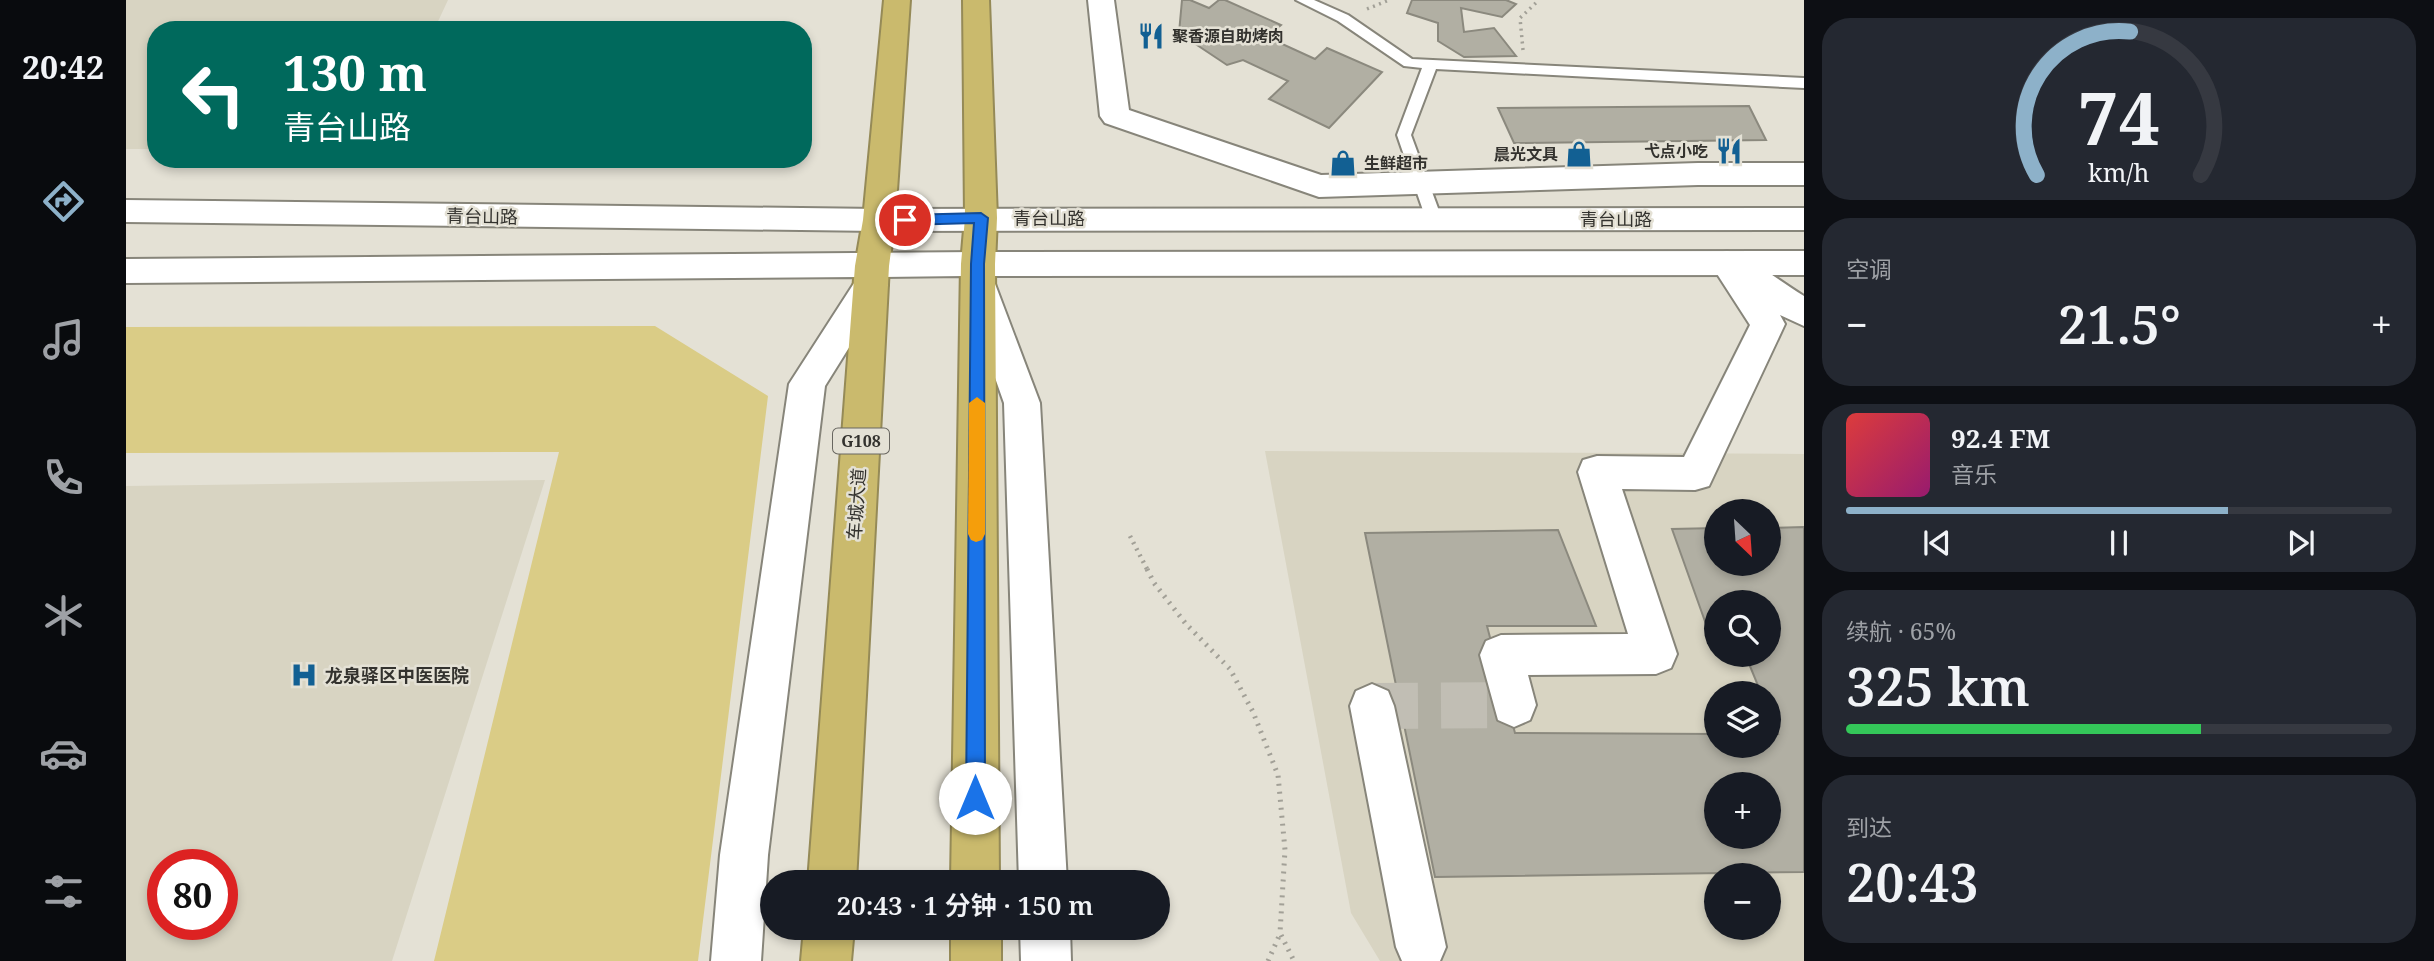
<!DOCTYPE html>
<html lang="zh">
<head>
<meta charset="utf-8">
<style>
  :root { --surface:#171b24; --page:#242831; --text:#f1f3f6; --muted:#9ea1a6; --line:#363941; --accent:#8db1c9 }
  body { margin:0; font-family:"Noto Serif","Noto Sans SC",serif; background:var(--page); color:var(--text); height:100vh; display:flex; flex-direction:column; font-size:26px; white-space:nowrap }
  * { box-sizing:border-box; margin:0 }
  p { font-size:23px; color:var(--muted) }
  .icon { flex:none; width:38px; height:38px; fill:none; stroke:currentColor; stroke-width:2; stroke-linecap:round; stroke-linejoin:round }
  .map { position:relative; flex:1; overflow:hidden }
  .sheet { display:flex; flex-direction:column; gap:18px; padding:18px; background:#0d0f14; width:630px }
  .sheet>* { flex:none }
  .hud { position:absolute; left:21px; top:21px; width:665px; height:147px; border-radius:28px; box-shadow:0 4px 10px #0003; background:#00695c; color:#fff; overflow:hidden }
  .needle { width:46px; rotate:155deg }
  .fabs { position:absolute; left:1578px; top:499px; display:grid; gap:14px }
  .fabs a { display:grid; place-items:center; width:77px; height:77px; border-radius:50%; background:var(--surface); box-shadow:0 4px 10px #0003; font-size:35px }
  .speed { position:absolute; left:21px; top:849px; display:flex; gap:14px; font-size:35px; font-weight:700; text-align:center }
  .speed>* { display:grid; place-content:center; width:91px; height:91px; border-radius:50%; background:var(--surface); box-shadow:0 4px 10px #0003; line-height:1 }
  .speed .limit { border:10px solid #d22; background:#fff; color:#111 }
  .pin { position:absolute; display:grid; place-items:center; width:60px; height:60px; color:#fff; margin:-30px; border:4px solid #fff; border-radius:50%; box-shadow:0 2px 7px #0007 }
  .me { position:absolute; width:77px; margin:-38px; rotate:0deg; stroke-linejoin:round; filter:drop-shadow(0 0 5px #0008) }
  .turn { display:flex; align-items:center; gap:24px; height:147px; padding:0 21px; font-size:32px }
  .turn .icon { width:91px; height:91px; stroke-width:2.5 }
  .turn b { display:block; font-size:49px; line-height:60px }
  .big { font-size:52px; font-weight:600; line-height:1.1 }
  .sheet .tile { flex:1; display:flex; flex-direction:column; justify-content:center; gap:10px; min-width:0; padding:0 24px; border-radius:28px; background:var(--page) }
  .sheet .dial { align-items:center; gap:0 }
  .dial svg { height:182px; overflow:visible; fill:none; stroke:var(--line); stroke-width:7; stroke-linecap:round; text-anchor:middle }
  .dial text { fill:var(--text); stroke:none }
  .song { display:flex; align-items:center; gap:21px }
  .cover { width:84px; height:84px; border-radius:10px; background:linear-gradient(135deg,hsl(0 70% 55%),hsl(320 70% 35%)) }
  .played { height:7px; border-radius:4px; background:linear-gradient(90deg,var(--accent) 70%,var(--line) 70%) }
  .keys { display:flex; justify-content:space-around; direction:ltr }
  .heat { display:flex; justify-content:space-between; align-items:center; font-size:38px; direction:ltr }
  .charge { height:10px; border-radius:5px; background:linear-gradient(90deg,#34c759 65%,var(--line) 0) }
  .trip { position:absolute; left:634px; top:870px; width:410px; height:70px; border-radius:35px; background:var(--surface); box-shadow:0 4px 10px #0003; font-weight:600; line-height:70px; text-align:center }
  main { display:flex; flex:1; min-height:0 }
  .menu { display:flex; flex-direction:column; width:126px; justify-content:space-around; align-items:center; background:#090b0e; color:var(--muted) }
  .menu .icon { width:49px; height:49px }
  .menu .active { color:var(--accent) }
  .menu b { font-size:32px; color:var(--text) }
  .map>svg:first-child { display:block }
  .built { fill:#d8d4c2; fill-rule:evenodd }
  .green { fill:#dacc86 }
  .building { fill:#b1afa3; stroke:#8b897e; stroke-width:2; fill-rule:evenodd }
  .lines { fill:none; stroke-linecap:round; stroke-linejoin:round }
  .street-tunnel { stroke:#c1beb4; stroke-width:46; stroke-dasharray:46 23; stroke-linecap:butt }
  .lane-casing { stroke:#87857a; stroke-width:4 }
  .street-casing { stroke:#87857a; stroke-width:4 }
  .secondary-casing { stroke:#87857a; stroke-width:4 }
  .highway-casing { stroke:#958a57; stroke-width:4 }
  .path-far2 { stroke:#a2a097; stroke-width:3.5; stroke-dasharray:2 4.5; stroke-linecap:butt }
  .path-far1 { stroke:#a2a097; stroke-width:4.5; stroke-dasharray:2 5; stroke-linecap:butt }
  .path { stroke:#a2a097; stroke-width:5; stroke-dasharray:2 6; stroke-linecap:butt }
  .lane { fill:#fff; fill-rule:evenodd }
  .street { fill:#fff; fill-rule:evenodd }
  .secondary { fill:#fff; fill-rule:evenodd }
  .highway { fill:#caba6d; fill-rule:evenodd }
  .route { fill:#1a73e8; stroke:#114b97; stroke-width:2 }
  .slow { fill:#f59e0b }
  .labels { text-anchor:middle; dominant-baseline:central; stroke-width:5; stroke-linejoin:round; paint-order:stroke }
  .far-poi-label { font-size:16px; font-weight:bold; fill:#33322e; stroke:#e4e1d5; text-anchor:start }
  .shield { fill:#e4e1d5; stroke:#686660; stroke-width:2 }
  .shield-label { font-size:16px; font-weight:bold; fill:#33322e }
  .street-label { font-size:18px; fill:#33322e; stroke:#e4e1d5 }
  .poi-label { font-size:18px; font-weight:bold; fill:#33322e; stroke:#e4e1d5; text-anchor:start }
</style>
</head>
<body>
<main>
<nav class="menu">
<b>20:42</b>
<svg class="icon active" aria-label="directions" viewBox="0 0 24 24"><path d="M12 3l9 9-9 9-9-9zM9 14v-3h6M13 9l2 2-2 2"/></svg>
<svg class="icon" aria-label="music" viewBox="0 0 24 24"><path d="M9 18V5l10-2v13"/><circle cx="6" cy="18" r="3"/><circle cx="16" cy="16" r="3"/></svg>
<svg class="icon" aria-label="phone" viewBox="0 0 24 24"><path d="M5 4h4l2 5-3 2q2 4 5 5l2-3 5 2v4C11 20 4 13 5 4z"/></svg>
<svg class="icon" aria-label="climate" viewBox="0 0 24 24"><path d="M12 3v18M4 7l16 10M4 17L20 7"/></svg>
<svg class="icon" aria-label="car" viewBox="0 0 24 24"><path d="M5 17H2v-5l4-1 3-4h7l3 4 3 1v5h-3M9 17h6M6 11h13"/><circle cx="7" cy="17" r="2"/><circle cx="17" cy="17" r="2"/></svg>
<svg class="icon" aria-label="filters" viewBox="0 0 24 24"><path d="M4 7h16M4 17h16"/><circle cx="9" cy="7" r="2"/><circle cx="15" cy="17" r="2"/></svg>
</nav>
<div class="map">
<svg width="1678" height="961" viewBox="0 0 1678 961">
  <rect width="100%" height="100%" fill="#e4e1d5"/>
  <path class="built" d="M0,0H322L308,30H30V149H0Z
    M1139,451L1678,454V961H1254L1225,913ZM1591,511H1643V564H1591ZM1591,602H1643V654H1591ZM1591,693H1643V746H1591ZM1591,784H1643V836H1591ZM1591,875H1643V928H1591Z
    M419,480L266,961H0V486ZM37,864H96V924H37Z"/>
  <path class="green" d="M529,326L642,396L572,961H308L433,452L0,453V327Z"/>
  <path class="building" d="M1056,0H1064L1083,8L1093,0H1099L1155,25L1141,37L1189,59L1201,48L1256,72L1203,128L1143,99L1162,81L1117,60L1101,65L1053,33Z
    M1286,0H1380L1390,4L1376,17L1335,8L1338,32L1368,28L1390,56L1338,57L1312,41V23L1281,13Z
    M1623,106L1640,140L1388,143L1372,108Z
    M1678,527V872L1309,877L1239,533L1432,530L1470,626H1361L1389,733L1591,734V746H1643V734H1652L1643,713V693H1635L1619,654H1643V602H1591V626L1581,627L1546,529L1591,528V564H1643V528ZM1591,784H1643V836H1591Z"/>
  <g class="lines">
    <path class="street-tunnel" d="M1246,706L1388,705"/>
    <g class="lane-casing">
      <path id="lane" d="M1170,0H1188L1222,15L1286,59L1678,78V88L1310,69L1285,135L1316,219L1308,225L1300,219L1271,135L1296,68L1278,66L1212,21Z"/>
    </g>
    <g class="street-casing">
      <path id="street" d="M962,0H988L1003,110L1195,175L1572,163H1678V185H1572L1193,197L979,123L974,116Z
        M1601,251C1625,258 1655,282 1678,296V326L1654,315L1659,324L1583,486L1569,490L1496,489L1551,654L1545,668L1530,674L1402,675L1410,705L1404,720L1388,727L1372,720L1354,655L1360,641L1375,635L1502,634L1452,472L1457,460L1471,456L1558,457L1624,325L1584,263L1589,254Z
        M1246,684L1262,691L1268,706L1320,947L1314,961H1276L1270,947L1224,706L1230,691Z"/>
    </g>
    <g class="secondary-casing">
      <path id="secondary" d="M0,200L753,209L1678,208V230L753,231L0,222Z
        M1678,251V275L866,276L914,403L941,882H893L878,403L835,282L838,276L757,277L762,285L699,386L642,855L635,961H585L594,855L663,384L732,277L0,283V259L852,252Z
        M894,928H944L945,961H895Z"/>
    </g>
    <g class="highway-casing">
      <path id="highway" d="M758,0H784L769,220L763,266L730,882H682L729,266L737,220Z
        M837,0H863L871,218L869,264L873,882H825L835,264L839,218Z
        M678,928H728L725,961H675Z
        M825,928H875V961H825Z"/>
    </g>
    <path class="path-far2" d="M1241,9L1263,0
      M1397,50L1394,18L1413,0"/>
    <path class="path-far1" d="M1004,536L1022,571"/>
    <path class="path" d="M1021,569L1028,583L1060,624L1104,669L1127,712L1152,775L1159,850L1154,933L1168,961
      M1142,961L1154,934"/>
    <use href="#lane" class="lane"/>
    <use href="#street" class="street"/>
    <use href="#secondary" class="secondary"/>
    <use href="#highway" class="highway"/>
  </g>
  <path class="route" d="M855,213L862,218L858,264L859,798L856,805L849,808L842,805L840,798L845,264L848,223L779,225L772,220L779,215Z"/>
  <path class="slow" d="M851,397L859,403V534L856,540L850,542L845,540L842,534L843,403Z"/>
  <defs>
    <g id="restaurant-bare" transform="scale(2.1)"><path d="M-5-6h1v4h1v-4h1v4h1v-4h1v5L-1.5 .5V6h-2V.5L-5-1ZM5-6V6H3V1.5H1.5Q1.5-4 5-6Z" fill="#126093" stroke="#e4e1d5" stroke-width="2.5" paint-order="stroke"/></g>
    <g id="shop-bare" transform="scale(2.1)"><path d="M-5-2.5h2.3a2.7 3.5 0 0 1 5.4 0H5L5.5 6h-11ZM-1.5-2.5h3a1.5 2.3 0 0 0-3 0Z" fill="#126093" stroke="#e4e1d5" stroke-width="2.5" paint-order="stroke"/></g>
    <g id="hospital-bare" transform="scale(2.1)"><path d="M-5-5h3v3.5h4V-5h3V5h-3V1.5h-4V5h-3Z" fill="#126093" stroke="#e4e1d5" stroke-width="2.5" paint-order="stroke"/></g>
  </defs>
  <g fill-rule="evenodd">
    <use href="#restaurant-bare" x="1025" y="36"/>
    <use href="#restaurant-bare" x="1603" y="151"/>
    <use href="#shop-bare" x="1453" y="154"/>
    <use href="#shop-bare" x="1217" y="163"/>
    <use href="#hospital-bare" x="178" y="675"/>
  </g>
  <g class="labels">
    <g class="far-poi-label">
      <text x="1046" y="36">聚香源自助烤肉</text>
      <text x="1582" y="151" text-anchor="end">弋点小吃</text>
      <text x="1432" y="154" text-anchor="end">晨光文具</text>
      <text x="1238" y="163">生鲜超市</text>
    </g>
    <rect class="shield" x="707" y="428.5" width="56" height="25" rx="5"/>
    <g class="shield-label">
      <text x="735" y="441">G108</text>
    </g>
    <g class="street-label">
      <text transform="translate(356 216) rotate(1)">青台山路</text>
      <text x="923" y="218">青台山路</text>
      <text x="1490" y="219">青台山路</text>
      <text transform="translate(730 504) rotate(-86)">车城大道</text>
    </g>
    <g class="poi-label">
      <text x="199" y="675">龙泉驿区中医医院</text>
    </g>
  </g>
</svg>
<div class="fabs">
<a><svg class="needle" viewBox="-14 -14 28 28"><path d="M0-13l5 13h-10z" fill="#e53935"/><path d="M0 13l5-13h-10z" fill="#9ea1a6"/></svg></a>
<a><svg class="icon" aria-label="search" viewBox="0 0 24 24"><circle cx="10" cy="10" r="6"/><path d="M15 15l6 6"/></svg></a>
<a><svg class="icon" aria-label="layers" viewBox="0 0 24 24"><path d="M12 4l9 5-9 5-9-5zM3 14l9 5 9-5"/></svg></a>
<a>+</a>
<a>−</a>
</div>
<div class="speed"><div class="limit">80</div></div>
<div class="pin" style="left:779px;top:220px;background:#d93025"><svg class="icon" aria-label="arrive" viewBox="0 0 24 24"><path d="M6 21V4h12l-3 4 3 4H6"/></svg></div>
<svg class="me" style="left:849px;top:798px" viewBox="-20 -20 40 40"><circle r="19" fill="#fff"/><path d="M0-13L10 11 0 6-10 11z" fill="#1a73e8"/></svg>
<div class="trip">20:43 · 1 分钟 · 150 m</div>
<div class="hud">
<div class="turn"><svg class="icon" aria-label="left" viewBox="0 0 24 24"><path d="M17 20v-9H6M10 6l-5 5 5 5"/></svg><div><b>130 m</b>青台山路</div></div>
</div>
</div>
<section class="sheet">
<div class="tile dial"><svg viewBox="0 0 100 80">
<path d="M14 69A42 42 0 1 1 86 69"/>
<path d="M14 69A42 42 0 0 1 55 6" stroke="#8db1c9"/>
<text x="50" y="56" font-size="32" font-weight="700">74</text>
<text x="50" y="72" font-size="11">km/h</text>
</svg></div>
<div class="tile"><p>空调</p>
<div class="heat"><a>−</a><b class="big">21.5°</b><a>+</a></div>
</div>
<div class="tile">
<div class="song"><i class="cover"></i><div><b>92.4 FM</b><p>音乐</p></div></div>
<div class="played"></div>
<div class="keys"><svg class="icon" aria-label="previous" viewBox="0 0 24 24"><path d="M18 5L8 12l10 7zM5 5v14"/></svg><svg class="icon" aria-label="pause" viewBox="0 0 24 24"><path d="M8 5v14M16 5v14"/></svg><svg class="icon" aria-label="next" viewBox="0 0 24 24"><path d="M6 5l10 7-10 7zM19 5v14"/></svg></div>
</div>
<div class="tile"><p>续航 · 65%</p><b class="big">325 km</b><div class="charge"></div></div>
<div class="tile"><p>到达</p><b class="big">20:43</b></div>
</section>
</main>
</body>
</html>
